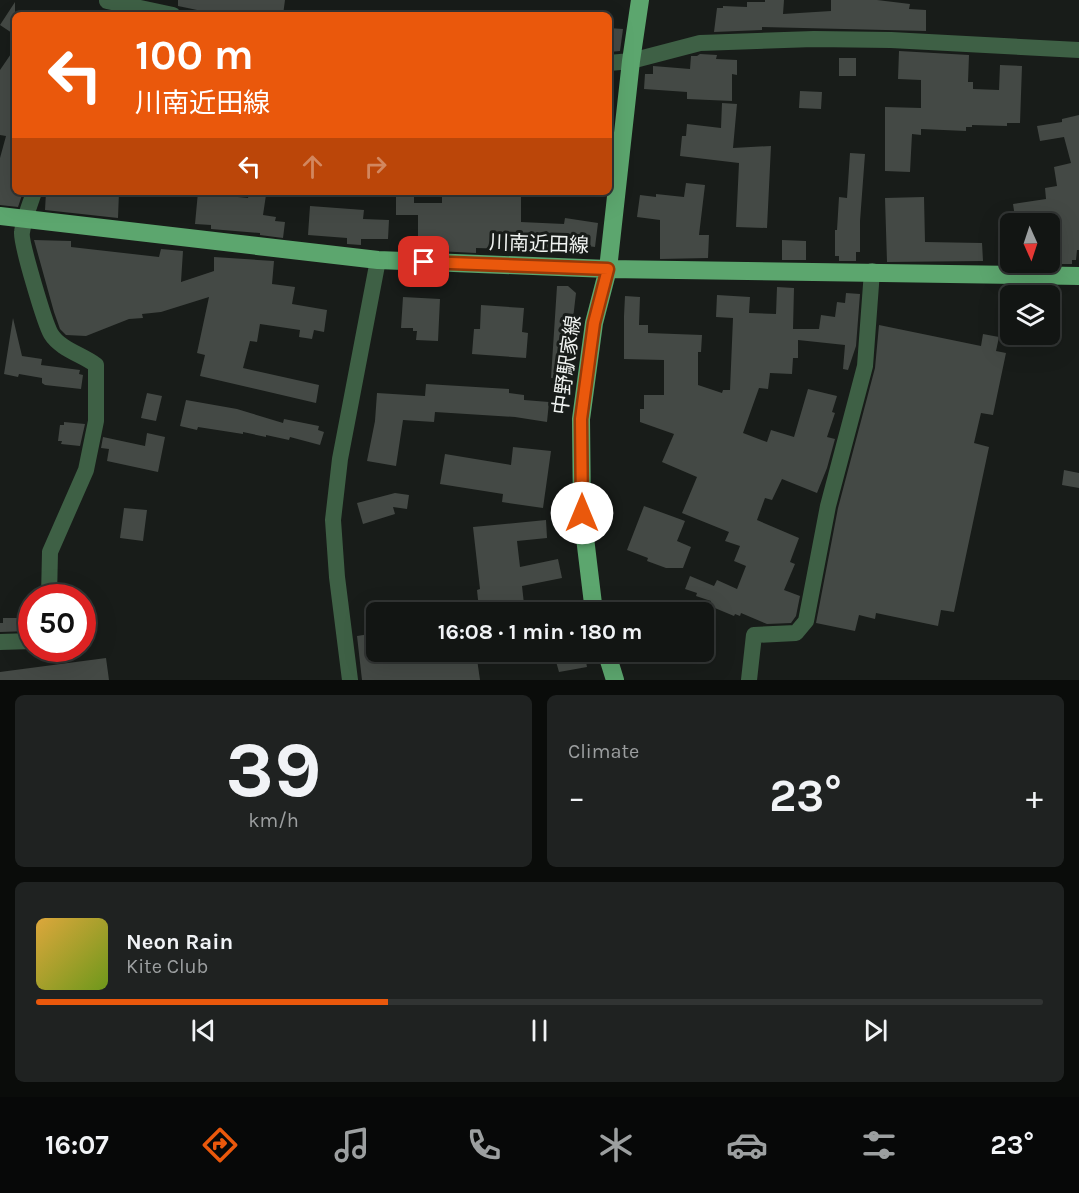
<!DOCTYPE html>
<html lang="en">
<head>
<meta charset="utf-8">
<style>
  :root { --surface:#121513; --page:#1f2221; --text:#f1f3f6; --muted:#9c9fa0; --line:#313433; --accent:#ea580c }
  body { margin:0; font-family:Karla,"Noto Sans JP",sans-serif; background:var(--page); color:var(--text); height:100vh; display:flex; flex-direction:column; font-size:22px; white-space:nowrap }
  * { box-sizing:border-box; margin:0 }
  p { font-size:20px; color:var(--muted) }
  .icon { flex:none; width:33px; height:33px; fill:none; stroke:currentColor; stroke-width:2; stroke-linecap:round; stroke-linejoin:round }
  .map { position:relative; height:680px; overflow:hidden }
  .details { display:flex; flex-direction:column; gap:15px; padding:15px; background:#0a0c0a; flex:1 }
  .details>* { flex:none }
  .guide { position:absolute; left:12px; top:12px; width:600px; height:183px; border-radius:9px; box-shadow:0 6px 24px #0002,0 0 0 2px var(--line); background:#ea580c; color:#fff; overflow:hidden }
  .needle { width:39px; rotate:177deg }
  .controls { position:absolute; left:1000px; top:213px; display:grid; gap:12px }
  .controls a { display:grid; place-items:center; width:60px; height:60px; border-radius:9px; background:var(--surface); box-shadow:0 6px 24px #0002,0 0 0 2px var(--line); font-size:30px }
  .speed { position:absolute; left:18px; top:584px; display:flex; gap:12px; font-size:30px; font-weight:700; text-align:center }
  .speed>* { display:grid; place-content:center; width:78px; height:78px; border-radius:50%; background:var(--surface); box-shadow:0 6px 24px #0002,0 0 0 2px var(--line); line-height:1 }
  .speed .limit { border:9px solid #d22; background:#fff; color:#111 }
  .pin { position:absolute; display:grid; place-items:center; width:51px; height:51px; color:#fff; margin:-26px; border-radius:12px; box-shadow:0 3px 9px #0006 }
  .me { position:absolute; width:66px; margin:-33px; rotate:0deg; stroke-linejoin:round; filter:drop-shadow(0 0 4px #0008) }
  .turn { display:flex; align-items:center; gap:21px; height:126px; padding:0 24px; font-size:27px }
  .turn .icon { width:78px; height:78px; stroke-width:2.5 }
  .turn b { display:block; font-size:42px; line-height:51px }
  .lanes { display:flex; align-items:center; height:57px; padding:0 24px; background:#0003; justify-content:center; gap:30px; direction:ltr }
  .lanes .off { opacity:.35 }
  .big { font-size:45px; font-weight:700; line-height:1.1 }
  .details .tile { flex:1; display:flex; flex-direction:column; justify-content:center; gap:9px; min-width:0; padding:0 21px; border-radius:9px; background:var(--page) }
  .details .dial { align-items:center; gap:0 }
  .dial b { font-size:78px; line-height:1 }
  .song { display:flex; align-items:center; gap:18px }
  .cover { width:72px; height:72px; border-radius:9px; background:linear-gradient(135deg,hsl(40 70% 55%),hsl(80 70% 35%)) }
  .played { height:6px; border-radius:3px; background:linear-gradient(90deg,var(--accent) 35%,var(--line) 35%) }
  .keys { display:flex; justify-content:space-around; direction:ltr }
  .heat { display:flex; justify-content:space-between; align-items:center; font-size:33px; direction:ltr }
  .details .tiles { flex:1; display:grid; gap:15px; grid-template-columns:1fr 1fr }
  .tile:last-child { grid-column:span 2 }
  .trip { position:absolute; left:366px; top:602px; width:348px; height:60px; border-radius:9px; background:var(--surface); box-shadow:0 6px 24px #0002,0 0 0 2px var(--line); font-weight:700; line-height:60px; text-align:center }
  .menu { display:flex; height:96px; justify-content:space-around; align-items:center; background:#070808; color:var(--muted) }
  .menu .icon { width:42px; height:42px }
  .menu .current { color:var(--accent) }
  .menu b { font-size:27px; color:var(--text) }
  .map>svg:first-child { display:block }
  .building { fill:#444945 }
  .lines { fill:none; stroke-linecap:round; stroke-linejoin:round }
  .minor { stroke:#3e6045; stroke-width:16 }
  .major { stroke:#5ca66e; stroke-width:18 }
  .route-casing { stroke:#983908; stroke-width:15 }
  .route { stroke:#ea580c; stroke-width:10 }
  .labels { text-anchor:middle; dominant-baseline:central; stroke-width:6; stroke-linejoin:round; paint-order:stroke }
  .street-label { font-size:20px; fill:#f0f3f1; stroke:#181c19 }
</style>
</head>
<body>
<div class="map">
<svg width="1079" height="680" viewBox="0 0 1079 680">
  <rect width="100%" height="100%" fill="#181c19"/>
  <path class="building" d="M178,0H285L283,15H221L178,6Z
    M765,0H784L783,14L831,11V0H877L910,4L909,9L926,10V31L762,27V30L714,32L717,8H723V6L747,7V2H765Z
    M15,2V35L0,25Z
    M609,28L623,29L620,51L609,52Z
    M15,48V192H23L18,207L0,205V158L6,136L0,135V70Z
    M899,51L969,55L968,82H973V89L999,90L1000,65L1022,66L1020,123H1007V126L972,125V127H966V131L921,129V135L912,134L910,172L885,171V107L921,108V80L898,79Z
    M700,54L717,55L716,59L737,60V75L732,74V101L687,99V92L644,89L645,74H653V66L690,69L691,56H697Z
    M839,58H856V76H839Z
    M800,91L822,92L821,109L799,108Z
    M722,103L737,104L733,148L771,146L767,228L736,227L739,163L680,156L682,136H686L687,124L721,128Z
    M1079,115V250H1077L1076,260H1072V264H1050V224H1016L1013,204L1046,199L1045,188L1057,186L1054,167L1071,163L1064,137L1040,141L1037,126L1062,122V119Z
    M850,153L865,154L860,221V252H856V261H839V256H835V230H837L839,197L847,198Z
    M686,183L705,185L699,235H709L708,258L660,259V220L637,217L640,195L656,197V194L684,197Z
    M46,192H119L118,218L45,210Z
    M198,192H217V195L248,198L249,193L266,195L263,215L276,217L275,221L285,222L283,238L260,235V233L211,229V225L195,224Z
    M396,192H414V203H442V192H521V222L564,224L565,218L598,223L595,247L551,241L550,250H532V253L513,252V250L508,249L476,248V253L418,250V215H396Z
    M924,197L925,242L982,243L983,261L887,262L885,198Z
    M310,206L364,210L363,219L389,220L388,239H361V245L347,244V238L308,235Z
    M34,240L71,241V247L159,257L161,249L183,251L181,282L214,271V257L274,261L272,284L295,287L292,304L327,310L324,332L314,330L312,339L299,337L300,330L260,324L257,342L250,341L243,368L319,385L316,403L200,376L205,355L197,353L209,297L161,312L142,314L143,318L129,319L86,336L66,335L60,329L54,312Z
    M782,240L806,241V260H782Z
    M557,286H568L576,293L566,379L551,378Z
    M777,287L794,288L793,329H819L821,315L835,317L837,302L845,303L846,293L860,294L856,346L848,370L843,369L845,345L798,340V358H793L792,374L770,373L768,389L759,388L743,433L767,442L771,430L794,437L808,389L837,396L832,412L835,413L827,437L835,439L827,468L817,493L782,479L772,500L765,498L757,520L799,538L790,562L795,564L784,590L800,596L796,616L791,623L767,624L741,613L740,616L735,614L734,616L710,606L711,601L696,596L697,593L685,589L690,576L714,586L717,580L737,589L746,566L734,561L740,546L725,541L729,532L682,513L697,477L662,462L674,434L640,422V409H644V395H664V360L624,359V316L625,296L640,297L639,325H648V333L702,335L701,352H698V385L722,393L723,390H730L733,318L716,317L717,295L750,297L749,313L776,314Z
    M403,297L440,299L438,341L416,340L417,331H413V328H401Z
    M481,305L524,308L522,332L528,333L526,358L472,354L474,329H480Z
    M13,318L22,356L42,359L41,365L80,370L79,374L83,375L81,389L45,385L42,383V378L19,374L18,377L4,374Z
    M879,325L981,346L983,334L999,337L996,351L1006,353L993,415L981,413L974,443L989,447L954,612L941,610L938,626L876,613L875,619L859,615L855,631L816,623L838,508L875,368Z
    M426,384L509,389V393L524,395V400L549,402L547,422L515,417L435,412L434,422L403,420L396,466L367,461L375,421L377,393L425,396Z
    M147,393L162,396L156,421L141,418Z
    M186,400L237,409L283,423L284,419L319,426L318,430L324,432L320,445L290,437L289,440L266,435V437L243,432V434L198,427L197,430L180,426Z
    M64,422L85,424L80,446L61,444L62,441H58L60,425H64Z
    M147,433L165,437L158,472L107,461L109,449L101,448L103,437L145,446Z
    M513,447L551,451L543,508L502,502L503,494L440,484L445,454L511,465Z
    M1064,470L1079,473V488L1062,485Z
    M395,493L409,495L407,509L393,507L395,514L363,524L357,503Z
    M644,506L685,521L677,541L691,547L683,568H666L647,561L648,558L627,550Z
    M124,508L147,510L143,541L120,538Z
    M546,520L547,538L517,541L520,567L558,559L562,578L522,586L524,604L479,609L477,590L480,589L473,527Z
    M3,618H29V631L0,632V623H3Z
    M376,633V651H469L471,660L477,659L480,680H362L357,636Z
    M553,651H584L587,667L559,672Z
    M106,658L109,680H0V672Z"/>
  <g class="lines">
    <path class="minor" d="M107,1L173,15
      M609,63L631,61L700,43L814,39L891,40L1079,50
      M34,192C30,205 24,218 22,232C20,241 45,324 51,334C60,349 83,355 96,365V421L86,470L50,552L49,597
      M0,642L32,641
      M350,680L337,577L333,520L340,459L378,260
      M749,680L754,635L796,633L806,621L828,506L865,366L872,271"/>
    <path class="major" d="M0,216L378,260L608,269L1079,276
      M594,612L582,513L581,419L594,323L608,269L631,61L640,0
      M606,651L615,680"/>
  </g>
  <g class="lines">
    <g class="route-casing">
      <path id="route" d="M424,262L608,269L594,323L581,419L582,513"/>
    </g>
    <use href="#route" class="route"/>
  </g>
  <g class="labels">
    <g class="street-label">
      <text transform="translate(539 244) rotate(2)">川南近田線</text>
      <text transform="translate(567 365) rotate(-82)">中野駅家線</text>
    </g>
  </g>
</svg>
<div class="controls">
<a><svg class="needle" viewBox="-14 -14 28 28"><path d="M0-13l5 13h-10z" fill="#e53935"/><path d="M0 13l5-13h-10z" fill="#9c9fa0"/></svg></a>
<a><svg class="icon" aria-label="layers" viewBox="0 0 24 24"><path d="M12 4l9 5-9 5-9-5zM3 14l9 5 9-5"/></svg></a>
</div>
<div class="speed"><div class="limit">50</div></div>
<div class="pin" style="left:424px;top:262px;background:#d93025"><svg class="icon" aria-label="arrive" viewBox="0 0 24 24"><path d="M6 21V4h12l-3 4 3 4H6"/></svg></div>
<svg class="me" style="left:582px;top:513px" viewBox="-20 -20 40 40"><circle r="19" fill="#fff"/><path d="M0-13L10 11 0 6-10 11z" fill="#ea580c"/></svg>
<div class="trip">16:08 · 1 min · 180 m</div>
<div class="guide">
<div class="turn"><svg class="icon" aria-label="left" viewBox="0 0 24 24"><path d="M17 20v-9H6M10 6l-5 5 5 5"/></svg><div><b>100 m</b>川南近田線</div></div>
<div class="lanes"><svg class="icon" aria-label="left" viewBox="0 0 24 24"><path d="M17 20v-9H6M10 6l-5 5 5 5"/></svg><svg class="icon off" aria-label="ahead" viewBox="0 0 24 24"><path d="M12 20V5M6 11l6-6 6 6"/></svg><svg class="icon off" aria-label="right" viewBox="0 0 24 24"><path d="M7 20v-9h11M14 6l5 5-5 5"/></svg></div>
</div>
</div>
<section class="details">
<div class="tiles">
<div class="tile dial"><b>39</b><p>km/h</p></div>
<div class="tile"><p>Climate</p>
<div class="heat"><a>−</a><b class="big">23°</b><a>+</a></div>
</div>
<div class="tile">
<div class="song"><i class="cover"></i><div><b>Neon Rain</b><p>Kite Club</p></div></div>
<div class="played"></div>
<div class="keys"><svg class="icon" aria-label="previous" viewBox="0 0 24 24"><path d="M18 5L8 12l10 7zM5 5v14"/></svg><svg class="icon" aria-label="pause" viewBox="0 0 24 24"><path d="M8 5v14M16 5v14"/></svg><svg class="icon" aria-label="next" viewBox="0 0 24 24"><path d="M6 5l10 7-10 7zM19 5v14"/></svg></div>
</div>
</div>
</section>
<nav class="menu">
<b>16:07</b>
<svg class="icon current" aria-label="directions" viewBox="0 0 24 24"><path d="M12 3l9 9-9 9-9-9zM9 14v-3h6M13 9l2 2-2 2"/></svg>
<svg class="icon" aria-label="music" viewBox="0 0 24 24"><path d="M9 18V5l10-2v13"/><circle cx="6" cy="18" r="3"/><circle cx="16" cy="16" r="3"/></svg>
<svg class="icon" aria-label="phone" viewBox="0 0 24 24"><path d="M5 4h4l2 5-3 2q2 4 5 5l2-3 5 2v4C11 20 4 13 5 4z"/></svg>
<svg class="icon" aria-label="climate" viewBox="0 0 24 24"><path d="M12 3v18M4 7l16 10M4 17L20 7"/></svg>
<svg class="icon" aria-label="car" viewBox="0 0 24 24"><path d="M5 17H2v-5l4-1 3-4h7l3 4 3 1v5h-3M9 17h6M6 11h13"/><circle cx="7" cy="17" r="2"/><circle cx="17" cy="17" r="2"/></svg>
<svg class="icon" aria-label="filters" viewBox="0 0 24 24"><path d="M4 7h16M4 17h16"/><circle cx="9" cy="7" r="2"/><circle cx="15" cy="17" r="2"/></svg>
<b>23°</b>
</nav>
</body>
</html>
